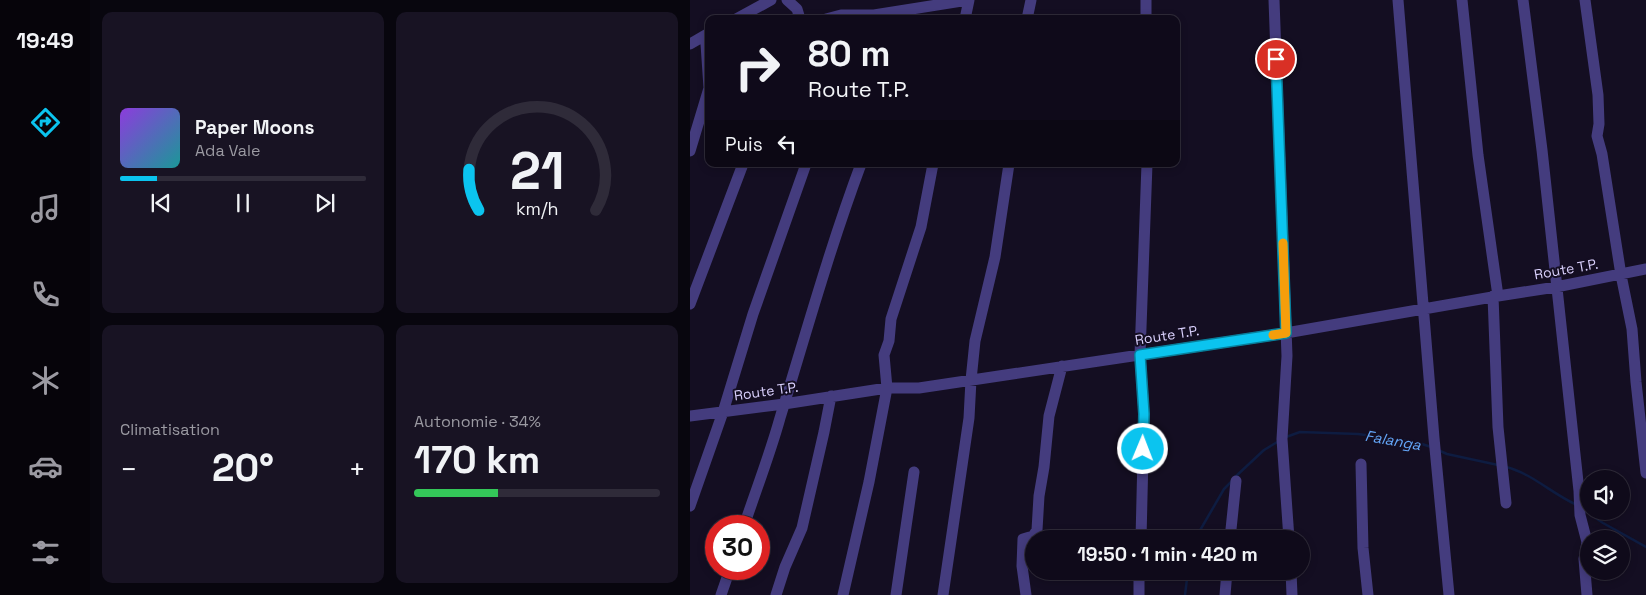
<!DOCTYPE html>
<html lang="fr">
<head>
<meta charset="utf-8">
<style>
  :root { --surface:#0f0a1a; --page:#181323; --text:#f1f3f6; --muted:#9b9aa2; --line:#2f2b39; --accent:#0bc4ef }
  body { margin:0; font-family:"Space Grotesk",sans-serif; background:var(--page); color:var(--text); height:100vh; display:flex; flex-direction:column; font-size:19px; white-space:nowrap }
  * { box-sizing:border-box; margin:0 }
  p { font-size:16px; color:var(--muted) }
  .icon { flex:none; width:28px; height:28px; fill:none; stroke:currentColor; stroke-width:2; stroke-linecap:round; stroke-linejoin:round }
  .map { position:relative; flex:1; overflow:hidden }
  .panel { display:flex; flex-direction:column; gap:12px; padding:12px; background:#08060e; width:600px }
  .panel>* { flex:none }
  .hud { position:absolute; left:15px; top:15px; width:475px; height:152px; border-radius:10px; box-shadow:0 2px 8px #0003,0 0 0 1px var(--line); background:#0f0a1a; color:var(--text); overflow:hidden }
  .fabs { position:absolute; left:890px; top:470px; display:grid; gap:10px }
  .fabs a { display:grid; place-items:center; width:50px; height:50px; border-radius:50%; background:var(--surface); box-shadow:0 2px 8px #0003,0 0 0 1px var(--line); font-size:25px }
  .speed { position:absolute; left:15px; top:515px; display:flex; gap:10px; font-size:25px; font-weight:700; text-align:center }
  .speed>* { display:grid; place-content:center; width:65px; height:65px; border-radius:50%; background:var(--surface); box-shadow:0 2px 8px #0003,0 0 0 1px var(--line); line-height:1 }
  .speed .limit { border:8px solid #d22; background:#fff; color:#111 }
  .pin { position:absolute; display:grid; place-items:center; width:42px; height:42px; color:#fff; margin:-21px; border:2px solid #fff; border-radius:50%; box-shadow:0 1px 5px #0007 }
  .me { position:absolute; width:55px; margin:-28px; rotate:1deg; stroke-linejoin:round; filter:drop-shadow(0 0 4px #0008) }
  .turn { display:flex; align-items:center; gap:18px; height:105px; padding:0 20px; font-size:22px }
  .turn .icon { width:65px; height:65px; stroke-width:2.5 }
  .turn b { display:block; font-size:35px; line-height:42px }
  .then { display:flex; align-items:center; height:48px; padding:0 20px; background:#0003; gap:10px; font-size:19px }
  .big { font-size:38px; font-weight:700; line-height:1.1 }
  .panel .tile { flex:1; display:flex; flex-direction:column; justify-content:center; gap:8px; min-width:0; padding:0 18px; border-radius:10px; background:var(--page) }
  .panel .dial { align-items:center; gap:0 }
  .dial svg { height:130px; overflow:visible; fill:none; stroke:var(--line); stroke-width:7; stroke-linecap:round; text-anchor:middle }
  .dial text { fill:var(--text); stroke:none }
  .song { display:flex; align-items:center; gap:15px }
  .cover { width:60px; height:60px; border-radius:8px; background:linear-gradient(135deg,hsl(270 70% 55%),hsl(180 70% 35%)) }
  .played { height:5px; border-radius:2px; background:linear-gradient(90deg,var(--accent) 15%,var(--line) 15%) }
  .keys { display:flex; justify-content:space-around; direction:ltr }
  .heat { display:flex; justify-content:space-between; align-items:center; font-size:28px; direction:ltr }
  .charge { height:8px; border-radius:4px; background:linear-gradient(90deg,#34c759 34%,var(--line) 0) }
  .panel .tiles { flex:1; display:grid; gap:12px; grid-template-columns:repeat(2,1fr) }
  .trip { position:absolute; left:335px; top:530px; width:285px; height:50px; border-radius:25px; background:var(--surface); box-shadow:0 2px 8px #0003,0 0 0 1px var(--line); font-weight:700; line-height:50px; text-align:center }
  main { display:flex; flex:1; min-height:0 }
  .tabs { display:flex; flex-direction:column; width:90px; justify-content:space-around; align-items:center; background:#06040a; color:var(--muted) }
  .tabs .icon { width:35px; height:35px }
  .tabs .on { color:var(--accent) }
  .tabs b { font-size:22px; color:var(--text) }
  .map>svg:first-child { display:block }
  .lines { fill:none; stroke-linecap:round; stroke-linejoin:round }
  .stream { stroke:#0e1c41; stroke-width:2.5 }
  .minor { stroke:#443c7e; stroke-width:11 }
  .route-casing { stroke:#077f9b; stroke-width:12 }
  .route { stroke:#0bc4ef; stroke-width:9 }
  .slow { stroke:#f59e0b; stroke-width:9 }
  .labels { text-anchor:middle; dominant-baseline:central; stroke-width:4; stroke-linejoin:round; paint-order:stroke }
  .street-label { font-size:14px; fill:#dad1fd; stroke:#140e22 }
  .water-label { font-size:15px; font-style:italic; fill:#64a6f8; stroke:#140e22 }
</style>
</head>
<body>
<main>
<nav class="tabs">
<b>19:49</b>
<svg class="icon on" aria-label="directions" viewBox="0 0 24 24"><path d="M12 3l9 9-9 9-9-9zM9 14v-3h6M13 9l2 2-2 2"/></svg>
<svg class="icon" aria-label="music" viewBox="0 0 24 24"><path d="M9 18V5l10-2v13"/><circle cx="6" cy="18" r="3"/><circle cx="16" cy="16" r="3"/></svg>
<svg class="icon" aria-label="phone" viewBox="0 0 24 24"><path d="M5 4h4l2 5-3 2q2 4 5 5l2-3 5 2v4C11 20 4 13 5 4z"/></svg>
<svg class="icon" aria-label="climate" viewBox="0 0 24 24"><path d="M12 3v18M4 7l16 10M4 17L20 7"/></svg>
<svg class="icon" aria-label="car" viewBox="0 0 24 24"><path d="M5 17H2v-5l4-1 3-4h7l3 4 3 1v5h-3M9 17h6M6 11h13"/><circle cx="7" cy="17" r="2"/><circle cx="17" cy="17" r="2"/></svg>
<svg class="icon" aria-label="filters" viewBox="0 0 24 24"><path d="M4 7h16M4 17h16"/><circle cx="9" cy="7" r="2"/><circle cx="15" cy="17" r="2"/></svg>
</nav>
<section class="panel">
<div class="tiles">
<div class="tile">
<div class="song"><i class="cover"></i><div><b>Paper Moons</b><p>Ada Vale</p></div></div>
<div class="played"></div>
<div class="keys"><svg class="icon" aria-label="previous" viewBox="0 0 24 24"><path d="M18 5L8 12l10 7zM5 5v14"/></svg><svg class="icon" aria-label="pause" viewBox="0 0 24 24"><path d="M8 5v14M16 5v14"/></svg><svg class="icon" aria-label="next" viewBox="0 0 24 24"><path d="M6 5l10 7-10 7zM19 5v14"/></svg></div>
</div>
<div class="tile dial"><svg viewBox="0 0 100 80">
<path d="M14 69A42 42 0 1 1 86 69"/>
<path d="M14 69A42 42 0 0 1 8 44" stroke="#0bc4ef"/>
<text x="50" y="56" font-size="32" font-weight="700">21</text>
<text x="50" y="72" font-size="11">km/h</text>
</svg></div>
<div class="tile"><p>Climatisation</p>
<div class="heat"><a>−</a><b class="big">20°</b><a>+</a></div>
</div>
<div class="tile"><p>Autonomie · 34%</p><b class="big">170 km</b><div class="charge"></div></div>
</div>
</section>
<div class="map">
<svg width="956" height="595" viewBox="0 0 956 595">
  <rect width="100%" height="100%" fill="#140e22"/>
  <g class="lines">
    <path class="stream" d="M596,437L610,432L668,434L726,442L741,447
      M748,450L757,454L808,465
      M816,467C841,473 861,493 885,504
      M545,477L574,450L589,441
      M894,510L913,523L956,547
      M505,539L534,489L542,481
      M495,595L498,571"/>
    <path class="minor" d="M97,0L107,9L110,19
      M456,0V19
      M584,0L597,356L592,439L599,539
      M708,0L744,438L759,595
      M772,0L788,155L808,296
      M833,0L852,150L889,491L890,515L897,542L894,559L897,595
      M895,0L908,95L909,124L907,136L912,154L931,275L942,329L946,382L956,473
      M46,19L81,0
      M136,19L151,15H184L278,0
      M275,19L279,0
      M337,19L341,0
      M0,44L19,33
      M0,151L19,88L16,44
      M803,296L808,427L816,503
      M0,304L53,164
      M0,416L94,404L197,388H229L596,333L808,296L866,287L956,269
      M671,464L673,548L678,595
      M0,506L33,412L63,314L116,164
      M54,526C66,490 80,454 90,418C116,333 140,247 171,164
      M451,539L454,414L450,355L457,164
      M540,539L546,481
      M601,571L602,595
      M31,595L40,569
      M86,595L95,567L112,528L134,432L141,396
      M153,595L179,482L197,388L194,355L199,341L201,319L231,227L243,164
      M206,595L224,472
      M253,595L279,418L281,380L285,341L305,257L319,164
      M336,595L332,566L333,539L343,536L347,530L349,496L354,467L359,416L372,366
      M449,595V571
      M535,595L537,571"/>
  </g>
  <g class="lines">
    <g class="route-casing">
      <path id="route" d="M453,449L454,414L450,355L596,333L586,59"/>
    </g>
    <use href="#route" class="route"/>
    <path class="slow" d="M583,335L596,333L593,243"/>
  </g>
  <g class="labels">
    <g class="street-label">
      <text transform="translate(876 269) rotate(-10)">Route T.P.</text>
      <text transform="translate(477 335) rotate(-9)">Route T.P.</text>
      <text transform="translate(76 391) rotate(-8)">Route T.P.</text>
    </g>
    <g class="water-label">
      <text transform="translate(703 440) rotate(10)">Falanga</text>
    </g>
  </g>
</svg>
<div class="fabs">
<a><svg class="icon" aria-label="sound" viewBox="0 0 24 24"><path d="M4 9h4l5-4v14l-5-4H4zM17 9q2 3 0 6"/></svg></a>
<a><svg class="icon" aria-label="layers" viewBox="0 0 24 24"><path d="M12 4l9 5-9 5-9-5zM3 14l9 5 9-5"/></svg></a>
</div>
<div class="speed"><div class="limit">30</div></div>
<div class="pin" style="left:586px;top:59px;background:#d93025"><svg class="icon" aria-label="arrive" viewBox="0 0 24 24"><path d="M6 21V4h12l-3 4 3 4H6"/></svg></div>
<svg class="me" style="left:453px;top:449px" viewBox="-20 -20 40 40"><circle r="17" fill="#0bc4ef" stroke="#fff" stroke-width="3"/><path d="M0-11L8 9 0 5-8 9z" fill="#fff"/></svg>
<div class="trip">19:50 · 1 min · 420 m</div>
<div class="hud">
<div class="turn"><svg class="icon" aria-label="right" viewBox="0 0 24 24"><path d="M7 20v-9h11M14 6l5 5-5 5"/></svg><div><b>80 m</b>Route T.P.</div></div>
<div class="then">Puis<svg class="icon" aria-label="left" viewBox="0 0 24 24"><path d="M17 20v-9H6M10 6l-5 5 5 5"/></svg></div>
</div>
</div>
</main>
</body>
</html>
